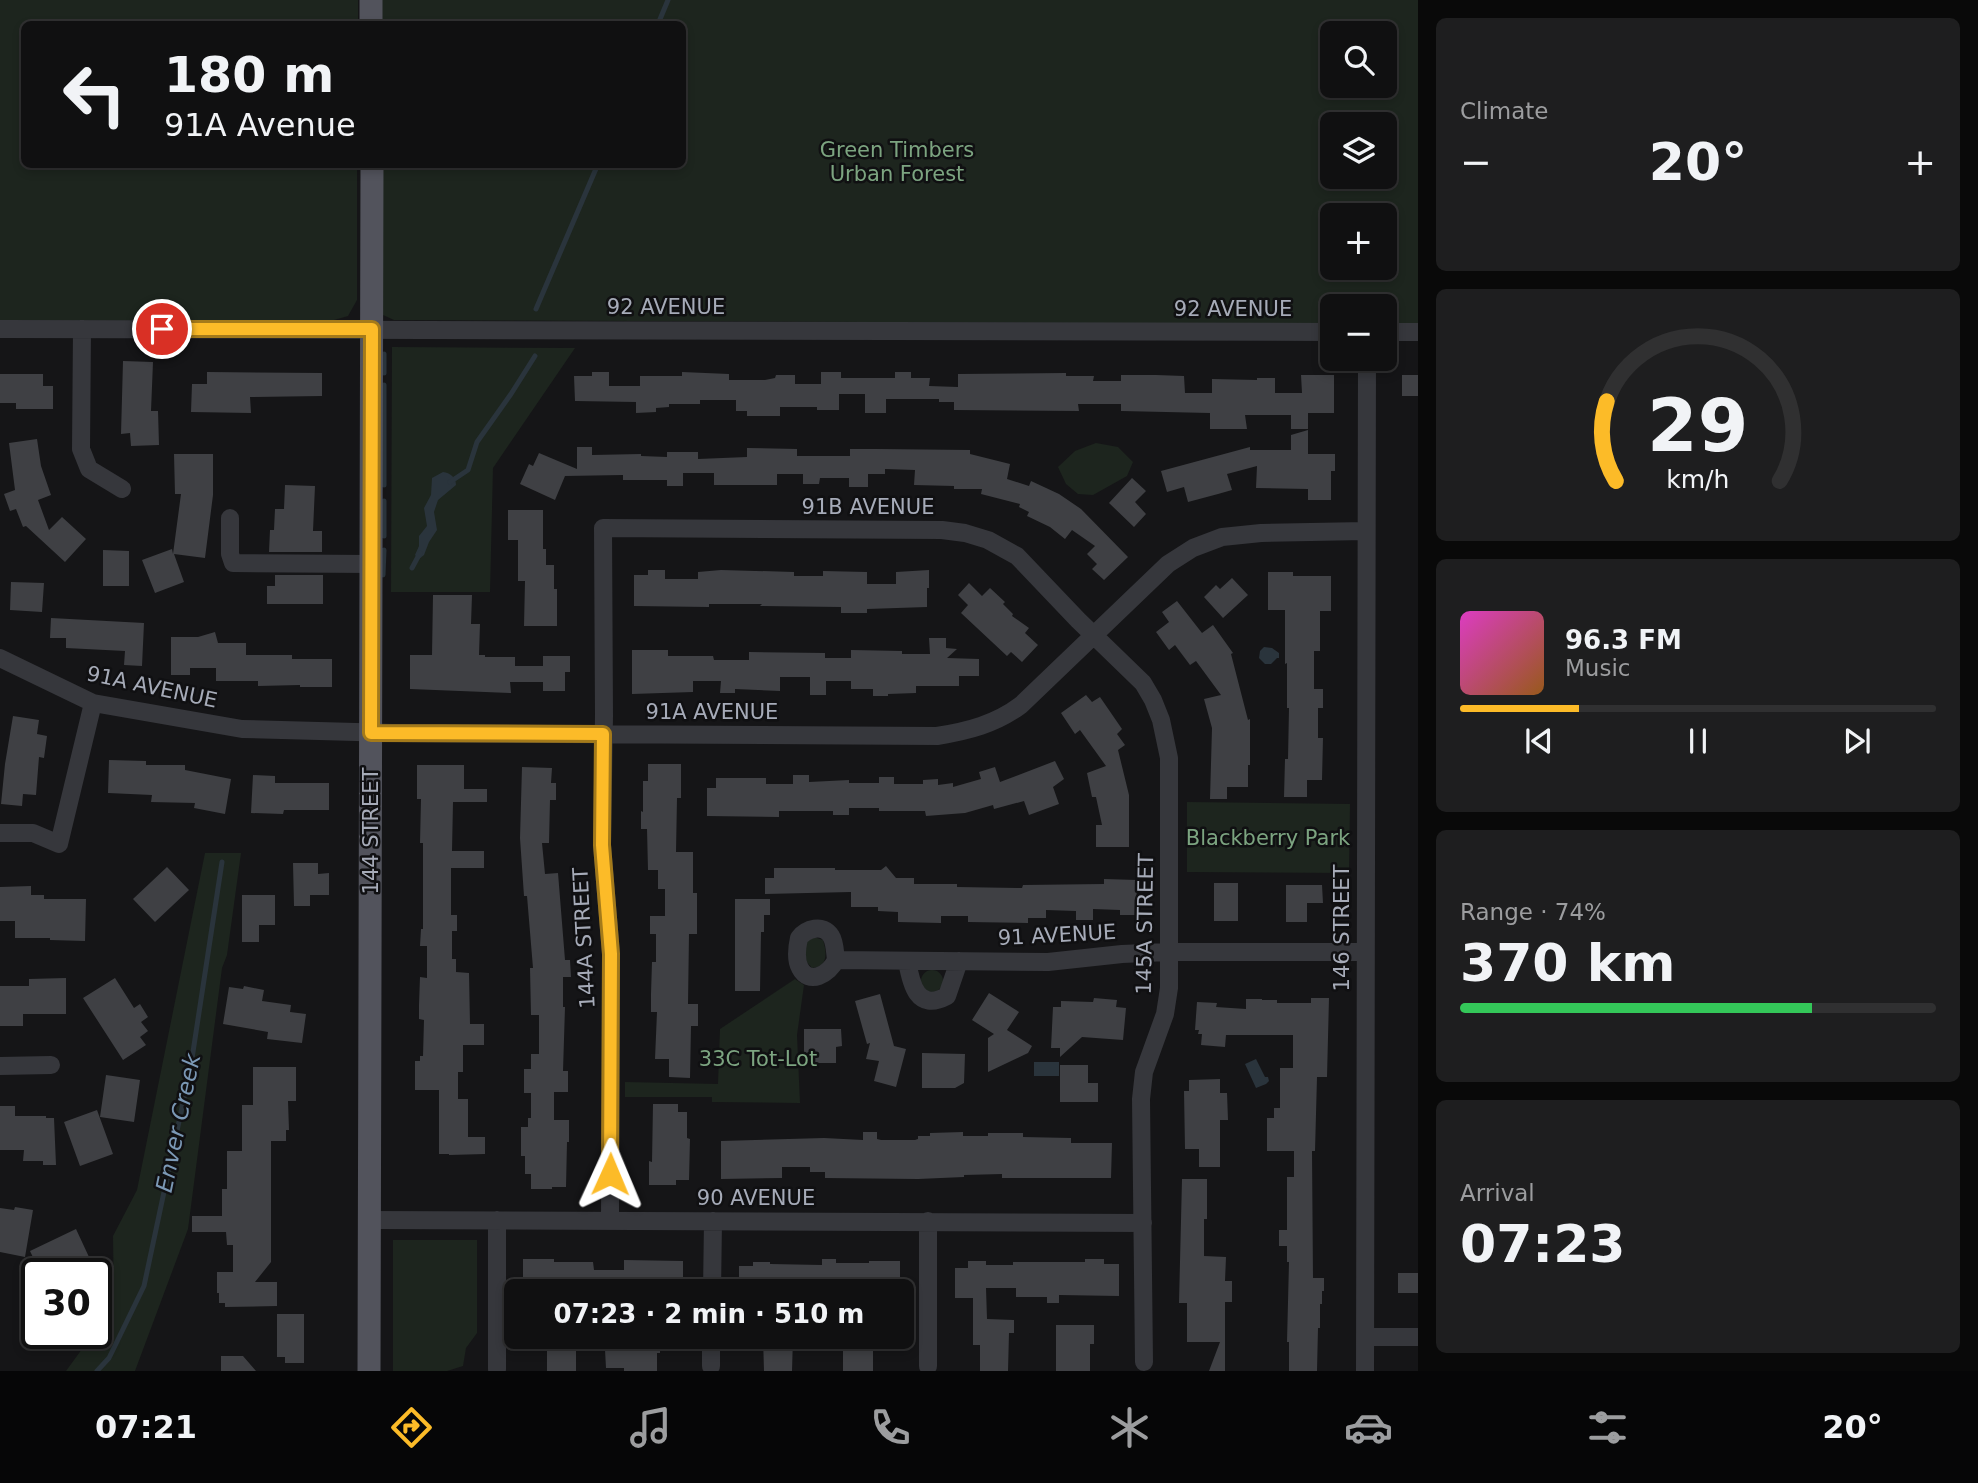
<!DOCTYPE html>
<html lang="en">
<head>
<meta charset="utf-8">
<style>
  :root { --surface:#101011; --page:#1e1e1f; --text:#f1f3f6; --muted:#9c9d9f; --line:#303031; --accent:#fcbb28 }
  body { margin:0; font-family:"DejaVu Sans",sans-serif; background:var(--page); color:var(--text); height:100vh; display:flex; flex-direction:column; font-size:26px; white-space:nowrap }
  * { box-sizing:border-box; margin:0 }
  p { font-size:23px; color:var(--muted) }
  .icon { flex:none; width:38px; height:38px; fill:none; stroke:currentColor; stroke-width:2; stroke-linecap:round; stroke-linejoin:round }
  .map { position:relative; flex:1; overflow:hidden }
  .details { display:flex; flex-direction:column; gap:18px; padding:18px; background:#090909; width:560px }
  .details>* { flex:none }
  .banner { position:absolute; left:21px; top:21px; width:665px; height:147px; border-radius:10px; box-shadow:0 4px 10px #0003,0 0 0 2px var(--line); background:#101011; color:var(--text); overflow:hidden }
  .controls { position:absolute; left:1320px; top:21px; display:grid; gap:14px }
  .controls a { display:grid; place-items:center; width:77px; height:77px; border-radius:10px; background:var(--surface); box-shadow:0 4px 10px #0003,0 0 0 2px var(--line); font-size:35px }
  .speed { position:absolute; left:21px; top:1258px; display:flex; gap:14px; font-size:35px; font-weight:700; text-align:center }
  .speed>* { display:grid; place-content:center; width:91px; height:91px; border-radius:50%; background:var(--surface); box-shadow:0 4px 10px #0003,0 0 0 2px var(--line); line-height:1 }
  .speed .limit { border:4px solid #111; border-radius:10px; background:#fff; color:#111 }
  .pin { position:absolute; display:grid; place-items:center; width:60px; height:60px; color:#fff; margin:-30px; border:4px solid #fff; border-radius:50%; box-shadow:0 2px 7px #0007 }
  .me { position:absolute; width:77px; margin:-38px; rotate:1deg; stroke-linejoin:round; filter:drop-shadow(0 0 5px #0008) }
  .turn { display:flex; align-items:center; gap:24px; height:147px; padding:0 28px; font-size:32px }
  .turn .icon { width:91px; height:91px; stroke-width:2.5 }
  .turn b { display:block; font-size:49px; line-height:60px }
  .big { font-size:52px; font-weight:700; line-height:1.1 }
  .details .widget { flex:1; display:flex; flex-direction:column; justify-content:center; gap:10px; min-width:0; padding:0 24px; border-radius:10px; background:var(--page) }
  .details .dial { align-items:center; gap:0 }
  .dial svg { height:182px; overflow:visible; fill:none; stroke:var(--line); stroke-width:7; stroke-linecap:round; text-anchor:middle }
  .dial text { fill:var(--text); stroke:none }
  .song { display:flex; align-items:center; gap:21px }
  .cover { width:84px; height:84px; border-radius:10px; background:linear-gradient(135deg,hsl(310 70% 55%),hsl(30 70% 35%)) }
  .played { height:7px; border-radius:4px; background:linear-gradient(90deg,var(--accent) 25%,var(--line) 25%) }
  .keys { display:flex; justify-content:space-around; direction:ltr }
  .heat { display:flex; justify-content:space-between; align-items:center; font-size:38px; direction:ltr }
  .charge { height:10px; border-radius:5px; background:linear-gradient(90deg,#34c759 74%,var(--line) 0) }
  .trip { position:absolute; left:504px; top:1279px; width:410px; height:70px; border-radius:10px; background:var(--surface); box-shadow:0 4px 10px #0003,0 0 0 2px var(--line); font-weight:700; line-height:70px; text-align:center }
  .tab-bar { display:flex; height:112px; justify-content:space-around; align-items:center; background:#060607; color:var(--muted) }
  .tab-bar .icon { width:49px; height:49px }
  .tab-bar .current { color:var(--accent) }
  .tab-bar b { font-size:32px; color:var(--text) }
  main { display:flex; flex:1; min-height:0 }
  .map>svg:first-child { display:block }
  .green { fill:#1d251e; fill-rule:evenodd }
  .water { fill:#2a343c }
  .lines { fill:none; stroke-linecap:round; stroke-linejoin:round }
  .stream { stroke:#2a343c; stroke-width:5 }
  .building { fill:#3f4044 }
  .minor { stroke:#36373c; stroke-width:18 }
  .major { stroke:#52535c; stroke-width:23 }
  .route-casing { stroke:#a47a1a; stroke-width:18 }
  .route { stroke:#fcbb28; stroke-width:12 }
  .labels { text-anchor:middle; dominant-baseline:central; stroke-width:5; stroke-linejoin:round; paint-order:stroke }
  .park-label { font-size:21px; fill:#7ca480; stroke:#101012 }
  .street-label { font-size:21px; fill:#a6abb8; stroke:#101012 }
  .water-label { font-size:23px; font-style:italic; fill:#7b98b5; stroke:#101012 }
</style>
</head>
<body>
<main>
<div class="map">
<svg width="1418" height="1371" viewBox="0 0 1418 1371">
  <rect width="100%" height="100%" fill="#151517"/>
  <path class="green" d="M0,0H358V24H24V164L357,165V300L348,316L334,320L0,321Z
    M377,0H1418V324H1384V306H1332V324L394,320L383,315L379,310L376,165L682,164V24H377ZM1332,33H1384V86H1332ZM1332,124H1384V177H1332ZM1332,215H1384V268H1332Z
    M392,347L575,348L493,468L490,592H391Z
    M1096,443L1118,447L1133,462L1127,476L1093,495L1078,494L1066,484L1058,467L1075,451Z
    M1187,802L1350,804L1349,873L1187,872Z
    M205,853H241L227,955L222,968L188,1229L135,1371H66L93,1334H96V1330L114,1305L113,1236L137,1190Z
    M814,937L823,940C827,953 828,967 812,968L806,961V942Z
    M921 981a11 11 0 1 1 22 0a11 11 0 1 1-22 0Z
    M795,979L804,985L797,1035L800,1103L712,1102V1097H625V1082L718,1084L720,1029Z
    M393,1240H477V1333L466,1348L463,1366L447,1371H393Z"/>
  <path class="water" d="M443,472C450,473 456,477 456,485L438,500L434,512L437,530L429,542L424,555L419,559L415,555L419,546V536L427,526L424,508L431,495L432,478Z
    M1264,647L1272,648L1279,653V658H1277L1271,664H1265L1259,658L1260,651Z
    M1256,1059L1265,1077H1268L1269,1081L1266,1084L1256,1088L1245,1064Z
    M1034,1062H1059V1076H1034Z"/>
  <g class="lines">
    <path class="stream" d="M658,24L668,0
      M536,309L598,164
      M384,373V354
      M450,482L468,470L477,442L511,394L535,356
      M384,485V385
      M384,536V501
      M412,568L420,553
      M383,575L384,550
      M97,1371L109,1358L144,1286L191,1065L222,862"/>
  </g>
  <path class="building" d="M123,361L153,362L151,411H158L159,445L131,446L130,433L121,434Z
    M207,372L322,373V396L250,397L251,413L191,412L192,384H207Z
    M592,372H609V386H640V376H682V372L729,374V380H765L775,378L776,375H795V384H821V372H841V378H895V372H911V378H930L929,386L958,387V374L1066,373V376H1094L1093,381H1121V375H1156L1184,376L1185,393H1212V379L1257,380V378H1275V393H1302L1301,375H1334V413H1308V429H1291V415H1245L1247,429H1210V413L1121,411V404H1078L1079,411L954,410V402H939V399H886V413H865V394H839V410H817V407H780V416H747V411H736V400H700V404H669V407L656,408V412L636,413V402L575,401L574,376H592Z
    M0,374H43V386H53V409H16V403H0Z
    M1402,375H1418V396H1402Z
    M1308,430V454H1335V471H1331V500H1308V489L1256,488L1257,466L1227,474L1232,490L1218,494L1188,502L1184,487L1167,492L1161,471L1250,447V450H1291V435Z
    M37,439L41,466L51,495L38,500L49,530L62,517L86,539L65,562L26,526L23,527L16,509L10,511L4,494L15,490L9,443Z
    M577,447H592V455L641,454V456L667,457V452H698V459L747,457V448L797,449V456H850V449H877L970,450V454L1010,464L1007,479L1029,486L1031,481L1059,494L1081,509L1128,557L1104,580L1092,569L1097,564L1087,554L1095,546L1072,530L1065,539L1050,527L1027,516L1029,512L1019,507L1020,504L981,494L982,489H954V486L914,485L915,470L885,469V474H868V487H849V478H820L819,484H803V474H777V485H714V473H683V486H667V480H623V475L565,476L555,500L520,484L529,464L533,466L539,453L577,469Z
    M174,454H213V495L205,558L174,554L184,582L155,593L142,560L172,549L173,554L181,494H175Z
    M1132,478L1146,491L1135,502L1146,514L1134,527L1109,503Z
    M285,485L315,486L313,531H322V552H269L270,530H274L275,509H284Z
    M508,510H543V549H546V565H554V589H557V626H524L525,581H518V540H508Z
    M103,550L129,551V586H103Z
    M648,570H665V579H698V572L721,570L794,572V576H823V571L867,572V584H896V572L929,570V588H927V607L867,609V613H841V607L760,606L762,604H709V607L634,606V575H648Z
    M1268,572H1293V576H1331V611H1320V651H1314V689H1323V708H1318V738H1323L1322,780H1307V797H1284L1285,759H1288L1289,708H1287V663L1285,664V610H1268Z
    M275,575H323V604H267V586H275Z
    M1232,578L1248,595L1223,618L1204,597L1216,585L1220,589Z
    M11,582L44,583L42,612L10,610Z
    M969,583L982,596L990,588L1005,602L1003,604L1013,614L1012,616L1029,628L1025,633L1038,645L1022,662L1011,652L1007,656L961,613L968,605L958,595Z
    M433,595H472L471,624H480L479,655H485V657H515V666H543V656H570V672H565V691H543V682H510L511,693L410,689V655H432Z
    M1177,601L1202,633L1213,625L1233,653L1231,654L1248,720L1250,719V765H1248V787H1227V799H1210L1212,728L1204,699L1221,695L1196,661L1190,665L1175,645L1169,650L1156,632L1169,622L1162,612Z
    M51,618L144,623L142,666L124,665L125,651L66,648V638H50Z
    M215,632L218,643H246V655H292V659H332V687H300V685L258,686V681H216V668H190V675H171V637H198Z
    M929,638H946V648L957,649L947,658L979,659V676H959V686H916V693L888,694V696H873V689H851V681H826V695H810V677H780V691L735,689V693H720L721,681H693V692L632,694V650H668V656H713L714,660H749V652L825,653V658H851V650L902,651V654H930Z
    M1086,695L1092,702L1100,697L1122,729L1117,734L1125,745L1118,750L1129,795V847H1096V825H1102L1096,797H1092L1087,773L1106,766L1080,730L1075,734L1061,713Z
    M13,716L39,720L37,734L47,736L44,758L39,757L36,795L23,794L22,806L1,804L5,764Z
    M109,760L146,761V765H185V770L231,779L225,814L194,808L195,803L151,802L152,795L108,793Z
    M1055,761L1064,779L1053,787L1059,804L1029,815L1024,801L994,809L993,805L965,813L926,816L925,811H879V808H849V815H833V811H779V817L707,816V788H716V778H766V784H793V775H809V782L849,780V783H879V777H894V784H923V780L938,779V785L953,783V787L981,779L979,772L995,767L1000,782Z
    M648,764H681V798H677L676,852H693V893H697V934H689L688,1004H698V1026H691L690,1078L669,1077V1059H655L657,1012H651V994L652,962H656V934H650V916H665V889H658V870H648L647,829H641V811L643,812V781H648Z
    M417,765H464V789H487V802H453L452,851H484V868H451V915H457V931H452V959H456V972L469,973L470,1024H484V1045H463V1072H458V1099H468V1137H485V1154L449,1155V1154H439V1090H415V1061H420V1056H423L424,1020L419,1019V1005L420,977L427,978V946H420L421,929H423V843H420L421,799H417Z
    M522,767L552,768L551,783H556V800H550L549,843H542L545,874L558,873L565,960H570L571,977H563V1007H565L563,1071H568V1092H554V1120H569V1142H567L566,1187H552V1189H531V1174H525V1156H521V1127H528V1118H531V1093H524V1069H531V1054H539V1015H531L530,968H533L527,896H524L520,838Z
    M253,775L275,776V783H329V810H284L283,814L251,813Z
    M293,863H318V874L329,873V895H310V906H294Z
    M886,866L896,878H914V884H957V887L1022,888L1023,885L1104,884V879L1137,880L1136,915H1120V910L1093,909V920H1076V911L1046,910V918H1028V923L968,922V916H941V923L898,922V912L878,911V907H851V892L765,894V878H774V868H835V870H881Z
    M167,867L189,890L155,922L133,899Z
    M1214,883H1238V921H1214Z
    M1286,885H1322L1323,903H1307V922H1286Z
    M31,886V895H44V899H86L85,941L50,940V938H15V921H0V887Z
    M242,895H275V925H259V942H242Z
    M735,899H770V915H764V932H761L760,991H735Z
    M66,978V1014H23V1026H0V986H29V979Z
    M115,978L134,1008L140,1004L148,1017L141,1022L148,1031L140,1037L146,1045L123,1060L83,998Z
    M244,986L264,990L262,1001L291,1005L290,1012L306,1014L302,1043L267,1039L268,1032L223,1024L229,987L243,989Z
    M989,993L1019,1012L1007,1030L1032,1046L1028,1053L988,1072V1038L994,1034L972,1020Z
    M880,994L894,1046L906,1049L896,1087L874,1081L879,1061L866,1059L870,1043L867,1044L855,1001Z
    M1094,998L1117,1000L1116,1007L1126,1008L1123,1040L1082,1037L1060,1057V1048H1051L1053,1007H1061V1001L1093,1002Z
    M1311,998H1329L1327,1077H1317L1315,1151H1312L1313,1278H1324V1291H1322V1304H1320V1328H1318L1317,1371H1289V1342H1287L1289,1262H1287V1246H1279V1230H1287V1177H1294V1151H1267V1118H1274V1108H1280V1068H1293V1035H1226L1225,1047L1201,1045L1202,1034H1198L1199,1030H1195L1197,1002L1217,1003L1216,1007L1246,1009V999H1262V1000H1277V1003H1311Z
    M804,1029H841L842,1046L836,1047V1063H804Z
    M922,1053L965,1054L964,1083L955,1088H922Z
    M1060,1065H1088V1083H1098V1102H1060Z
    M253,1067H296V1101H288L289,1130H286V1141H271V1262L255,1282H277V1306L225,1307V1303H219V1293H217V1272H233V1245H227L226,1232H192V1216H222V1189H227V1151H242V1105H253Z
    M106,1075L140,1080L134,1122L100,1117Z
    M1220,1079V1093H1227L1228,1120H1220V1167H1199V1149H1185L1184,1091H1189V1080Z
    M653,1104H678V1112H687V1138L690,1139L689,1180H676V1185H649V1161L652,1162Z
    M0,1106H15V1116H46V1118H54L56,1165H43V1161H23L24,1150H0Z
    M97,1110L113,1154L80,1166L64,1122Z
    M863,1132H877V1139L881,1140H915L918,1139V1136H930V1133L963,1132V1136H988V1133H1023V1137L1071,1138V1143H1112L1111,1178H1002V1174L964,1175V1177L918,1179L825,1178V1172H810V1167H782V1178L721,1179V1141L824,1138L863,1140Z
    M1182,1179H1207V1219H1204V1256L1226,1257L1225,1281H1232V1302H1225V1371H1209L1220,1342H1187V1303H1179Z
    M15,1207L33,1210L25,1257L0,1252V1208L14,1210Z
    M76,1229L89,1257L78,1262L84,1274H41L30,1251Z
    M523,1259H554V1262H593L594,1270H624V1260L683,1261V1292H619V1290L523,1292Z
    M822,1259H836V1263H869V1261H900V1292H869V1289L838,1288V1292H822V1288H769V1292H739V1266H753V1262H770V1264L822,1265Z
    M1085,1259H1104V1264H1119V1296L1059,1295V1303H1047V1297H1016V1288H986L987,1319L1014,1320V1333H1009L1008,1371H980V1345H973V1298H955V1268H968V1261H986V1265H1013V1262H1085Z
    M1398,1273H1418V1293H1398Z
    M277,1314H304V1363H285V1357H277Z
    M1056,1325H1094V1344H1090V1371H1056Z
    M547,1337H576V1371H547Z
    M617,1337H660V1353H657V1371H624V1368H606L605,1350H617Z
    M763,1337H793L792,1371H764Z
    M843,1337H873V1371H843Z
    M221,1356H243L256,1371H221Z"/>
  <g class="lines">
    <path class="minor" d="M0,329L1332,332
      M82,329L81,449L89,469L122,489
      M1384,332H1418
      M230,518V554L233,563L371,564
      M0,658L93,703L242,729L393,733L937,736C968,731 996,724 1021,705L1168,564L1193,548L1222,537L1261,533L1365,531
      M0,833H33L59,844L93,703
      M836,960C829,974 809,986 800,968C795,959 797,947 799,938C806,929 823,923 831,936C835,942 835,953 836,960L1048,962L1122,954L1168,952H1365
      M907,961C911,984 917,1012 947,996L959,961
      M0,1066L51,1065
      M370,1220L1143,1223
      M610,1220L611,954L602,845L604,716L603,528L942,530L965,533L988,540L1017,556L1078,620L1143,683L1153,700L1161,720L1169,758V988L1165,1014L1144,1072L1141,1099L1144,1362
      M928,1221V1366
      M712,1292L713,1221
      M1365,1337H1418
      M711,1366V1337
      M497,1369V1220
      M1365,1371L1367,359"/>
    <path class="major" d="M371,0V24
      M369,1371L372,164"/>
  </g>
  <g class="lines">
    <g class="route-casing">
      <path id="route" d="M162,329H372L371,733L603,734L602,845L611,954L610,1174"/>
    </g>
    <use href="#route" class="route"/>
  </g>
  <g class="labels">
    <g class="park-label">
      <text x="897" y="150">Green Timbers<tspan x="897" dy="24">Urban Forest</tspan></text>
      <text x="1268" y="838">Blackberry Park</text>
      <text x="758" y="1059">33C Tot-Lot</text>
    </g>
    <g class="street-label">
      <text x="666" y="307">92 AVENUE</text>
      <text x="1233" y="309">92 AVENUE</text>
      <text x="868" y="507">91B AVENUE</text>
      <text transform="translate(152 687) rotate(12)">91A AVENUE</text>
      <text x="712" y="712">91A AVENUE</text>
      <text transform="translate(371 831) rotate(-90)">144 STREET</text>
      <text transform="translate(1145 924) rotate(-89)">145A STREET</text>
      <text transform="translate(1342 928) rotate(-90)">146 STREET</text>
      <text transform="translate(1057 935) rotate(-3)">91 AVENUE</text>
      <text transform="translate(584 938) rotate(-93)">144A STREET</text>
      <text x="756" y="1198">90 AVENUE</text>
    </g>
    <g class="water-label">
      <text transform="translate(178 1123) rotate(-78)">Enver Creek</text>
    </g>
  </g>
</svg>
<div class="controls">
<a><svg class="icon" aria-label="search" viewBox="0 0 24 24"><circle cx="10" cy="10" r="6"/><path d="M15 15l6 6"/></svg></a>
<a><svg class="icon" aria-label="layers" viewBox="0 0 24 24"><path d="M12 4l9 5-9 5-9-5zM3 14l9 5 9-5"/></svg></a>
<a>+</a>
<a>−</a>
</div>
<div class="speed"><div class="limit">30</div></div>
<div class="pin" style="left:162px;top:329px;background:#d93025"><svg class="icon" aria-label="arrive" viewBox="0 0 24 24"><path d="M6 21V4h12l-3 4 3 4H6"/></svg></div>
<svg class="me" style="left:610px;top:1174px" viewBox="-20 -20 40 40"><path d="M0-17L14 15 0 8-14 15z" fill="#fcbb28" stroke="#fff" stroke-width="4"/></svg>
<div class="trip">07:23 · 2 min · 510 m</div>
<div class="banner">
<div class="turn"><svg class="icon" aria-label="left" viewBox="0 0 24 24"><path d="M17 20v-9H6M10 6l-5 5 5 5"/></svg><div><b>180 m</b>91A Avenue</div></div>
</div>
</div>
<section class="details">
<div class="widget"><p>Climate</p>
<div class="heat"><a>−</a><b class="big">20°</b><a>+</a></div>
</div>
<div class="widget dial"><svg viewBox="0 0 100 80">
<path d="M14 69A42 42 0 1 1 86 69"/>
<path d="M14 69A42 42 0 0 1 10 34" stroke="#fcbb28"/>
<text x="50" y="56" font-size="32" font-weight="700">29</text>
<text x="50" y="72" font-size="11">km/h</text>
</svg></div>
<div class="widget">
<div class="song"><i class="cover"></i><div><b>96.3 FM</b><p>Music</p></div></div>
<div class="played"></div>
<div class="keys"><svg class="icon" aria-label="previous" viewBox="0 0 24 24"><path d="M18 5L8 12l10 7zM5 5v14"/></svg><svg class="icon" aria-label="pause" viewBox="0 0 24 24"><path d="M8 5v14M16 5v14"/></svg><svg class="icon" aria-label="next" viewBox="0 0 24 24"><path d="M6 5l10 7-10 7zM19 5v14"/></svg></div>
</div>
<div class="widget"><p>Range · 74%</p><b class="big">370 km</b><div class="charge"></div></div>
<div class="widget"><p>Arrival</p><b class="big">07:23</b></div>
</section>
</main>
<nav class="tab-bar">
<b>07:21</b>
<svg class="icon current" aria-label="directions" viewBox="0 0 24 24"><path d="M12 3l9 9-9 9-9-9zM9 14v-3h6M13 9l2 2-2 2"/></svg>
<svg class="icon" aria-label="music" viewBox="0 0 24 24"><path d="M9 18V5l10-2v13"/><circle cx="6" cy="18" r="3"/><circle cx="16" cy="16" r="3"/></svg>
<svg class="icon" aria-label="phone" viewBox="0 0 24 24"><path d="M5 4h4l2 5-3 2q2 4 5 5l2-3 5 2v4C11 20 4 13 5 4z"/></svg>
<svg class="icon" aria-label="climate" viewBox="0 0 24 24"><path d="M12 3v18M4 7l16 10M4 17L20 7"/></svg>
<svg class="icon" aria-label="car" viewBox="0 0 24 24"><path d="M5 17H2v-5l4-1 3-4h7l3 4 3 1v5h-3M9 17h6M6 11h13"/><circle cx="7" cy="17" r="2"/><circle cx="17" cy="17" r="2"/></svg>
<svg class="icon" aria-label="filters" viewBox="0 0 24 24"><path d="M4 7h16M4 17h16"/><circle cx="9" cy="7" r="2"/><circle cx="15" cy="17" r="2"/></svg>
<b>20°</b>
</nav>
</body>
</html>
